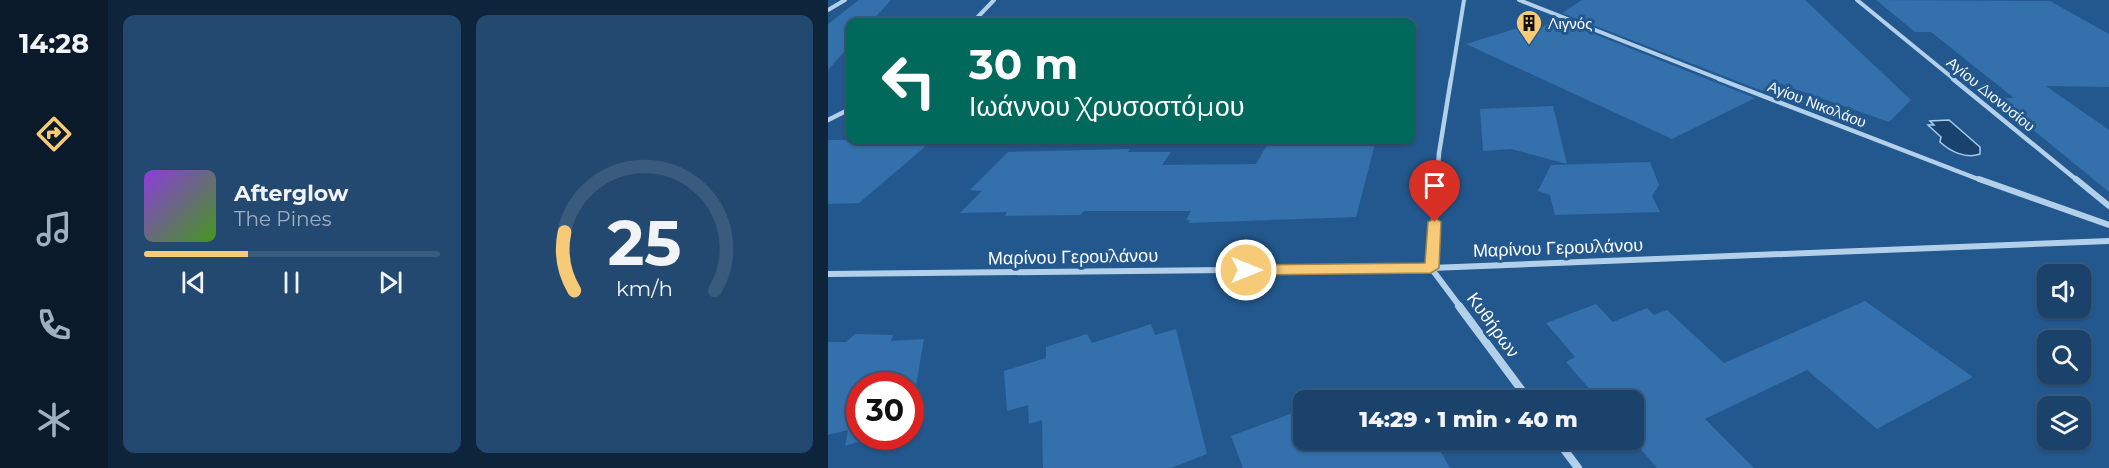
<!DOCTYPE html>
<html lang="en">
<head>
<meta charset="utf-8">
<style>
  :root { --surface:#1a426a; --page:#234970; --text:#f1f3f6; --muted:#9fb0c1; --line:#385b7e; --accent:#f6ca76 }
  body { margin:0; font-family:Montserrat,sans-serif; background:var(--page); color:var(--text); height:100vh; display:flex; flex-direction:column; font-size:22px; white-space:nowrap }
  * { box-sizing:border-box; margin:0 }
  p { font-size:20px; color:var(--muted) }
  .icon { flex:none; width:33px; height:33px; fill:none; stroke:currentColor; stroke-width:2; stroke-linecap:round; stroke-linejoin:round }
  .map { position:relative; flex:1; overflow:hidden }
  .drawer { display:flex; flex-direction:column; gap:15px; padding:15px; background:#0e243a; width:720px }
  .drawer>* { flex:none }
  .guide { position:absolute; left:18px; top:18px; width:570px; height:126px; border-radius:12px; box-shadow:0 2px 4px #0004,0 0 0 2px var(--line); background:#00695c; color:#fff; overflow:hidden }
  .fabs { position:absolute; left:1209px; top:264px; display:grid; gap:12px }
  .fabs a { display:grid; place-items:center; width:54px; height:54px; border-radius:12px; background:var(--surface); box-shadow:0 2px 4px #0004,0 0 0 2px var(--line); font-size:30px }
  .speed { position:absolute; left:18px; top:372px; display:flex; gap:12px; font-size:30px; font-weight:700; text-align:center }
  .speed>* { display:grid; place-content:center; width:78px; height:78px; border-radius:50%; background:var(--surface); box-shadow:0 2px 4px #0004,0 0 0 2px var(--line); line-height:1 }
  .speed .limit { border:9px solid #d22; background:#fff; color:#111 }
  .pin { position:absolute; display:grid; place-items:center; width:51px; height:51px; color:#fff; margin:-62px -26px; border-radius:50% 50% 50% 0; rotate:-45deg; box-shadow:0 0 6px #0007 }
  .pin .icon { rotate:45deg }
  .me { position:absolute; width:66px; margin:-33px; rotate:90deg; stroke-linejoin:round; filter:drop-shadow(0 0 4px #0008) }
  .turn { display:flex; align-items:center; gap:21px; height:126px; padding:0 24px; font-size:27px }
  .turn .icon { width:78px; height:78px; stroke-width:2.5 }
  .turn b { display:block; font-size:42px; line-height:51px }
  .drawer .card { flex:1; display:flex; flex-direction:column; justify-content:center; gap:9px; min-width:0; padding:0 21px; border-radius:12px; background:var(--page) }
  .drawer .dial { align-items:center; gap:0 }
  .dial svg { height:156px; overflow:visible; fill:none; stroke:var(--line); stroke-width:7; stroke-linecap:round; text-anchor:middle }
  .dial text { fill:var(--text); stroke:none }
  .song { display:flex; align-items:center; gap:18px }
  .cover { width:72px; height:72px; border-radius:9px; background:linear-gradient(135deg,hsl(270 70% 55%),hsl(100 70% 35%)) }
  .played { height:6px; border-radius:3px; background:linear-gradient(90deg,var(--accent) 35%,var(--line) 35%) }
  .keys { display:flex; justify-content:space-around; direction:ltr }
  .drawer .tiles { flex:1; display:grid; gap:15px; grid-template-columns:repeat(2,1fr) }
  .trip { position:absolute; left:465px; top:390px; width:351px; height:60px; border-radius:12px; background:var(--surface); box-shadow:0 2px 4px #0004,0 0 0 2px var(--line); font-weight:800; line-height:60px; text-align:center }
  main { display:flex; flex:1; min-height:0 }
  .dock { display:flex; flex-direction:column; width:108px; justify-content:space-around; align-items:center; background:#0a1a2a; color:var(--muted) }
  .dock .icon { width:42px; height:42px }
  .dock .selected { color:var(--accent) }
  .dock b { font-size:27px; color:var(--text) }
  .map>svg:first-child { display:block }
  .water { fill:#19426d; stroke:#a7cbec; stroke-width:1.5 }
  .building { fill:#3470ab }
  .lines { fill:none; stroke-linecap:round; stroke-linejoin:round }
  .street-far3 { stroke:#b3d0eb; stroke-width:4 }
  .street-far2 { stroke:#b3d0eb; stroke-width:4.5 }
  .street-far1 { stroke:#b3d0eb; stroke-width:6 }
  .street { stroke:#b3d0eb; stroke-width:8 }
  .route { fill:#f6ca76; stroke:#a0834d; stroke-width:1.5 }
  .labels { text-anchor:middle; dominant-baseline:central; stroke-width:6; stroke-linejoin:round; paint-order:stroke }
  .far-poi-label { font-size:15px; fill:#fff; stroke:#23588e; text-anchor:start }
  .far-street-label { font-size:15px; fill:#fff; stroke:#23588e }
  .street-label { font-size:18px; fill:#fff; stroke:#23588e }
</style>
</head>
<body>
<main>
<nav class="dock">
<b>14:28</b>
<svg class="icon selected" aria-label="directions" viewBox="0 0 24 24"><path d="M12 3l9 9-9 9-9-9zM9 14v-3h6M13 9l2 2-2 2"/></svg>
<svg class="icon" aria-label="music" viewBox="0 0 24 24"><path d="M9 18V5l10-2v13"/><circle cx="6" cy="18" r="3"/><circle cx="16" cy="16" r="3"/></svg>
<svg class="icon" aria-label="phone" viewBox="0 0 24 24"><path d="M5 4h4l2 5-3 2q2 4 5 5l2-3 5 2v4C11 20 4 13 5 4z"/></svg>
<svg class="icon" aria-label="climate" viewBox="0 0 24 24"><path d="M12 3v18M4 7l16 10M4 17L20 7"/></svg>
</nav>
<section class="drawer">
<div class="tiles">
<div class="card">
<div class="song"><i class="cover"></i><div><b>Afterglow</b><p>The Pines</p></div></div>
<div class="played"></div>
<div class="keys"><svg class="icon" aria-label="previous" viewBox="0 0 24 24"><path d="M18 5L8 12l10 7zM5 5v14"/></svg><svg class="icon" aria-label="pause" viewBox="0 0 24 24"><path d="M8 5v14M16 5v14"/></svg><svg class="icon" aria-label="next" viewBox="0 0 24 24"><path d="M6 5l10 7-10 7zM19 5v14"/></svg></div>
</div>
<div class="card dial"><svg viewBox="0 0 100 80">
<path d="M14 69A42 42 0 1 1 86 69"/>
<path d="M14 69A42 42 0 0 1 9 39" stroke="#f6ca76"/>
<text x="50" y="56" font-size="32" font-weight="700">25</text>
<text x="50" y="72" font-size="11">km/h</text>
</svg></div>
</div>
</section>
<div class="map">
<svg width="1281" height="468" viewBox="0 0 1281 468">
  <rect width="100%" height="100%" fill="#23588e"/>
  <path class="water" d="M1121,120L1152,147V154C1138,159 1123,152 1112,142L1113,137L1100,125H1106L1102,121Z"/>
  <path class="building" d="M31,0H63L43,22H22V45L0,70V24Z
    M754,0H977L1083,100L1061,122L953,84L937,92L734,13Z
    M1048,0L1222,1L1281,34V87L1218,86L1281,130V192L1166,98H1186L1103,32H1087Z
    M726,18L889,83L927,98L844,139L638,44L693,27L707,33Z
    M725,106L739,164L683,149L655,151L652,109Z
    M0,140H105L31,203L0,204Z
    M442,140H548L528,217L360,223L362,220H358L363,211H256L252,215L177,216L179,212L132,213L154,191L142,190L180,152L302,149L300,152H343L334,165L428,164Z
    M822,162L831,185L824,196L832,212L727,215L722,195L710,191L723,165Z
    M1037,301L1145,377L1049,429L979,370L877,419L926,468H829L805,440L806,400H771L738,362L747,357L718,323L768,304L785,322L819,308L826,315L839,310L896,363Z
    M323,324L327,335L348,329L379,454L343,468H215L214,420L201,424L200,405L179,411L176,371L218,358V347L259,334L264,343Z
    M27,334L65,335L63,341L96,339L82,420V386H32V436H49L17,446L20,430L0,435V342H18Z
    M476,409V440H606L622,468H415L403,436Z"/>
  <g class="lines">
    <path class="street-far3" d="M691,0L894,80
      M1029,0L1127,80
      M0,10L17,0
      M145,22L166,0
      M623,80L636,0"/>
    <path class="street-far2" d="M891,79L1155,181
      M1125,79L1250,181
      M0,120L22,109
      M609,181L611,153L623,79"/>
    <path class="street-far1" d="M609,179L603,268L633,308
      M1151,179L1281,225
      M1248,179L1281,206
      M0,274L603,268L1281,241"/>
    <path class="street" d="M631,306L701,400
      M729,440L750,468"/>
  </g>
  <path class="route" d="M607,218L613,222L611,268L603,273L418,275L410,270L418,265L597,263L600,222Z"/>
  <defs>
    <g id="building-pin" transform="scale(1.35)"><path d="M0 17L-7.5 6A9.5 9.5 0 1 1 7.5 6Z" fill="#f6ca76" stroke="#23588e"/><path d="M-4-6H4V6H1V3H-1V6H-4ZM-2.5-4.3h1.7v1.8h-1.7ZM.8-4.3h1.7v1.8H.8ZM-2.5-1h1.7V.8h-1.7ZM.8-1h1.7V.8H.8Z" fill="#111"/></g>
  </defs>
  <g fill-rule="evenodd">
    <use href="#building-pin" x="701" y="23"/>
  </g>
  <g class="labels">
    <g class="far-poi-label">
      <text x="720" y="23">Λιγνός</text>
    </g>
    <g class="far-street-label">
      <text transform="translate(1163 94) rotate(39)">Αγίου Διονυσίου</text>
      <text transform="translate(989 104) rotate(21)">Αγίου Νικολάου</text>
    </g>
    <g class="street-label">
      <text transform="translate(730 248) rotate(-2)">Μαρίνου Γερουλάνου</text>
      <text transform="translate(245 257) rotate(-1)">Μαρίνου Γερουλάνου</text>
      <text transform="translate(665 325) rotate(54)">Κυθήρων</text>
    </g>
  </g>
</svg>
<div class="fabs">
<a><svg class="icon" aria-label="sound" viewBox="0 0 24 24"><path d="M4 9h4l5-4v14l-5-4H4zM17 9q2 3 0 6"/></svg></a>
<a><svg class="icon" aria-label="search" viewBox="0 0 24 24"><circle cx="10" cy="10" r="6"/><path d="M15 15l6 6"/></svg></a>
<a><svg class="icon" aria-label="layers" viewBox="0 0 24 24"><path d="M12 4l9 5-9 5-9-5zM3 14l9 5 9-5"/></svg></a>
</div>
<div class="speed"><div class="limit">30</div></div>
<div class="pin" style="left:607px;top:222px;background:#d93025"><svg class="icon" aria-label="arrive" viewBox="0 0 24 24"><path d="M6 21V4h12l-3 4 3 4H6"/></svg></div>
<svg class="me" style="left:418px;top:270px" viewBox="-20 -20 40 40"><circle r="17" fill="#f6ca76" stroke="#fff" stroke-width="3"/><path d="M0-11L8 9 0 5-8 9z" fill="#fff"/></svg>
<div class="trip">14:29 · 1 min · 40 m</div>
<div class="guide">
<div class="turn"><svg class="icon" aria-label="left" viewBox="0 0 24 24"><path d="M17 20v-9H6M10 6l-5 5 5 5"/></svg><div><b>30 m</b>Ιωάννου Χρυσοστόμου</div></div>
</div>
</div>
</main>
</body>
</html>
